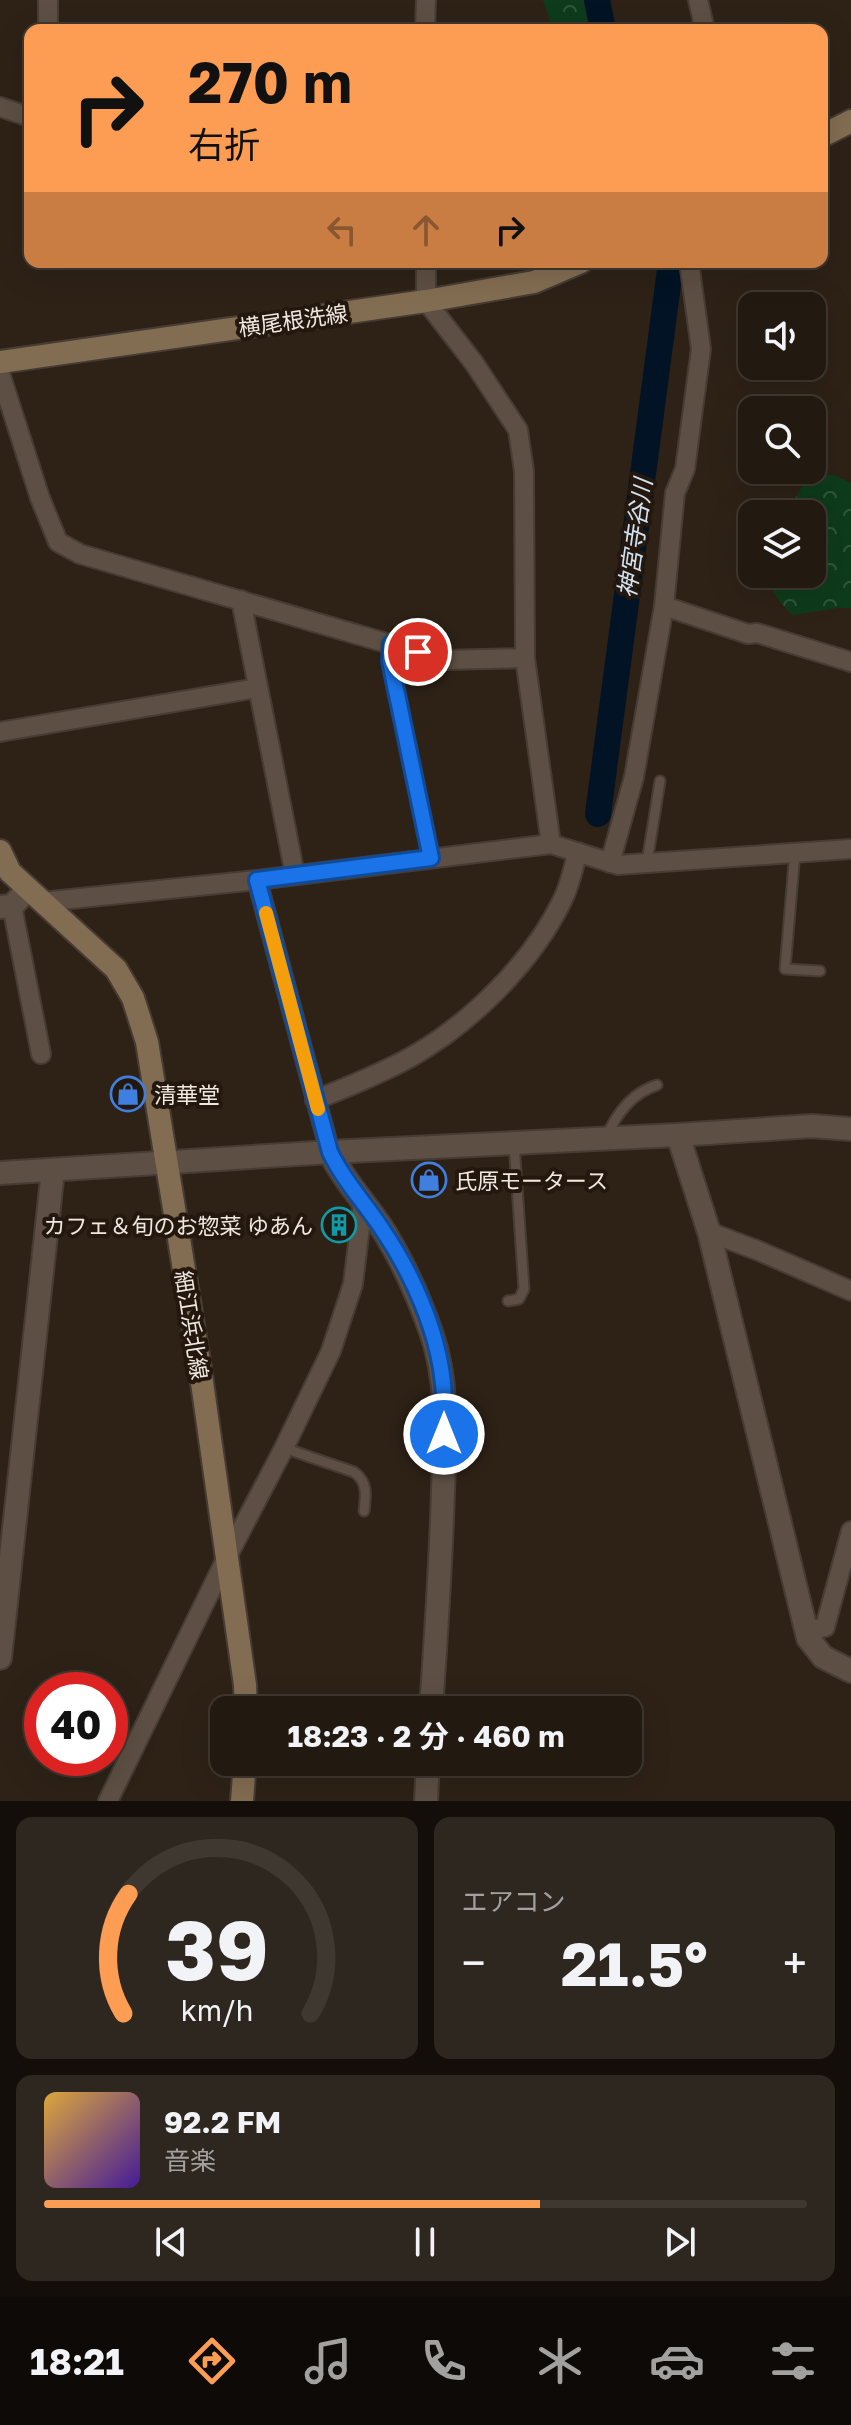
<!DOCTYPE html>
<html lang="ja">
<head>
<meta charset="utf-8">
<style>
  :root { --surface:#221a11; --page:#2e271f; --text:#f1f3f6; --muted:#a2a19f; --line:#3f3831; --accent:#fc9d53 }
  body { margin:0; font-family:"Golos Text","Noto Sans JP",sans-serif; background:var(--page); color:var(--text); height:100vh; display:flex; flex-direction:column; font-size:30px; white-space:nowrap }
  * { box-sizing:border-box; margin:0 }
  p { font-size:26px; color:var(--muted) }
  .icon { flex:none; width:44px; height:44px; fill:none; stroke:currentColor; stroke-width:2; stroke-linecap:round; stroke-linejoin:round }
  .map { position:relative; height:1801px; overflow:hidden }
  .drawer { display:flex; flex-direction:column; gap:16px; padding:16px; background:#130e09; flex:1 }
  .drawer>* { flex:none }
  .banner { position:absolute; left:24px; top:24px; width:804px; height:244px; border-radius:16px; box-shadow:0 8px 32px #0002,0 0 0 2px var(--line); background:#fc9d53; color:#111; overflow:hidden }
  .fabs { position:absolute; left:738px; top:292px; display:grid; gap:16px }
  .fabs a { display:grid; place-items:center; width:88px; height:88px; border-radius:16px; background:var(--surface); box-shadow:0 8px 32px #0002,0 0 0 2px var(--line); font-size:40px }
  .speed { position:absolute; left:24px; top:1672px; display:flex; gap:16px; font-size:40px; font-weight:700; text-align:center }
  .speed>* { display:grid; place-content:center; width:104px; height:104px; border-radius:50%; background:var(--surface); box-shadow:0 8px 32px #0002,0 0 0 2px var(--line); line-height:1 }
  .speed .limit { border:12px solid #d22; background:#fff; color:#111 }
  .pin { position:absolute; display:grid; place-items:center; width:68px; height:68px; color:#fff; margin:-34px; border:4px solid #fff; border-radius:50%; box-shadow:0 2px 8px #0007 }
  .me { position:absolute; width:88px; margin:-44px; rotate:0deg; stroke-linejoin:round; filter:drop-shadow(0 0 6px #0008) }
  .turn { display:flex; align-items:center; gap:28px; height:168px; padding:0 32px; font-size:36px }
  .turn .icon { width:104px; height:104px; stroke-width:2.5 }
  .turn b { display:block; font-size:56px; line-height:68px }
  .lanes { display:flex; align-items:center; height:76px; padding:0 32px; background:#0003; justify-content:center; gap:40px; direction:ltr }
  .lanes .off { opacity:.35 }
  .big { font-size:60px; font-weight:700; line-height:1.1 }
  .drawer .tile { flex:1; display:flex; flex-direction:column; justify-content:center; gap:12px; min-width:0; padding:0 28px; border-radius:16px; background:var(--page) }
  .drawer .dial { align-items:center; gap:0 }
  .dial svg { height:208px; overflow:visible; fill:none; stroke:var(--line); stroke-width:7; stroke-linecap:round; text-anchor:middle }
  .dial text { fill:var(--text); stroke:none }
  .song { display:flex; align-items:center; gap:24px }
  .cover { width:96px; height:96px; border-radius:12px; background:linear-gradient(135deg,hsl(40 70% 55%),hsl(260 70% 35%)) }
  .played { height:8px; border-radius:4px; background:linear-gradient(90deg,var(--accent) 65%,var(--line) 65%) }
  .keys { display:flex; justify-content:space-around; direction:ltr }
  .heat { display:flex; justify-content:space-between; align-items:center; font-size:44px; direction:ltr }
  .drawer .tiles { flex:1; display:grid; gap:16px; grid-template-columns:1fr 1fr }
  .tile:last-child { grid-column:span 2 }
  .trip { position:absolute; left:210px; top:1696px; width:432px; height:80px; border-radius:16px; background:var(--surface); box-shadow:0 8px 32px #0002,0 0 0 2px var(--line); font-weight:700; line-height:80px; text-align:center }
  .tabs { display:flex; height:128px; justify-content:space-around; align-items:center; background:#0e0a07; color:var(--muted) }
  .tabs .icon { width:56px; height:56px }
  .tabs .active { color:var(--accent) }
  .tabs b { font-size:36px; color:var(--text) }
  .map>svg:first-child { display:block }
  .forest { fill:url(#forest-crowns) }
  .lines { fill:none; stroke-linecap:round; stroke-linejoin:round }
  .river { stroke:#011324; stroke-width:26 }
  .service-casing { stroke:#463c34; stroke-width:13 }
  .minor-casing { stroke:#463c34; stroke-width:22 }
  .tertiary-casing { stroke:#463c34; stroke-width:26 }
  .secondary-casing { stroke:#463c34; stroke-width:26 }
  .service { stroke:#5d4f43; stroke-width:9 }
  .minor { stroke:#5d4f43; stroke-width:18 }
  .tertiary { stroke:#5d4f43; stroke-width:22 }
  .secondary { stroke:#836d52; stroke-width:22 }
  .route-casing { stroke:#114b97; stroke-width:20 }
  .route { stroke:#1a73e8; stroke-width:14 }
  .slow { stroke:#f59e0b; stroke-width:14 }
  .labels { text-anchor:middle; dominant-baseline:central; stroke-width:8; stroke-linejoin:round; paint-order:stroke }
  .street-label { font-size:22px; fill:#f0e8e0; stroke:#24180e }
  .poi-label { font-size:22px; fill:#f0e8e0; stroke:#24180e; text-anchor:start }
  .water-label { font-size:24px; font-style:italic; fill:#d2e3f3; stroke:#24180e }
</style>
</head>
<body>
<div class="map">
<svg width="851" height="1801" viewBox="0 0 851 1801">
  <defs>
    <pattern id="forest-crowns" width="20" height="18" patternUnits="userSpaceOnUse" patternTransform="scale(2)"><rect width="20" height="18" fill="#0e3b1b"/><path d="M2 6a3 3 0 1 1 6 0M12 15a3 3 0 1 1 6 0" fill="none" stroke="#31573c"/></pattern>
  </defs>
  <rect width="100%" height="100%" fill="#2e2217"/>
  <path class="forest" d="M543,0H606L611,30H553Z
    M833,475L851,483V608H838L792,615C781,603 770,592 768,574H812V514H786L808,477Z"/>
  <g class="lines">
    <path class="river" d="M597,0L603,30
      M598,814L671,262"/>
    <g class="service-casing">
      <path id="service" d="M391,644L390,661L431,858
        M795,852L785,969L820,971
        M647,862L660,781
        M606,1138C616,1114 632,1093 657,1085
        M508,1301L519,1299L524,1289L514,1143
        M284,1448L354,1472C368,1482 366,1495 364,1511"/>
    </g>
    <g class="minor-casing">
      <path id="minor" d="M48,0V30
        M698,0L705,30
        M425,30L426,0
        M0,107L30,117
        M426,262V301L474,363L518,430L524,471L525,658L551,844
        M0,373L40,498L58,542L80,554L445,660L525,658
        M241,600L295,875
        M664,606L748,634L757,633L851,662
        M0,732L257,688
        M610,863L634,777L664,606L675,493L685,469L701,349L689,262
        M257,880L330,1152
        M41,902L257,880L551,844L618,865L851,849
        M12,906L41,1054
        M315,1100C348,1087 380,1074 411,1057C471,1023 533,962 563,899C570,885 573,868 578,852
        M709,1232L759,1251L851,1291
        M808,1631L825,1627L851,1531
        M108,1801L226,1559L284,1448L331,1351L353,1284L363,1202"/>
    </g>
    <g class="tertiary-casing">
      <path id="tertiary" d="M0,907L12,906L27,890
        M678,1135L709,1232L808,1638L823,1657L851,1671
        M330,1152C344,1182 368,1205 385,1233C404,1264 419,1298 431,1332C449,1382 445,1438 443,1490C441,1563 436,1637 431,1710
        M0,1173L330,1152L678,1135L812,1126L851,1129
        M0,1658L53,1170
        M426,1801L428,1762"/>
    </g>
    <g class="secondary-casing">
      <path id="secondary" d="M822,136L851,121
        M0,362L426,301L534,282L581,262
        M0,851L10,872L116,969L133,998L147,1042L200,1368L245,1685L246,1710
        M242,1801L245,1762"/>
    </g>
    <use href="#service" class="service"/>
    <use href="#minor" class="minor"/>
    <use href="#tertiary" class="tertiary"/>
    <use href="#secondary" class="secondary"/>
  </g>
  <g class="lines">
    <g class="route-casing">
      <path id="route" d="M418,652L391,644L390,661L431,858L257,880L330,1152C343,1180 365,1203 382,1229C412,1273 438,1331 443,1384C445,1401 444,1417 444,1434"/>
    </g>
    <use href="#route" class="route"/>
    <path class="slow" d="M266,913L318,1109"/>
  </g>
  <defs>
    <g id="shop-ring" transform="scale(1.8)"><circle r="9.5" fill="#24180e" stroke="#3f7fe0" stroke-width="1.5"/><path d="M-5-2.5h2.3a2.7 3.5 0 0 1 5.4 0H5L5.5 6h-11ZM-1.5-2.5h3a1.5 2.3 0 0 0-3 0Z" fill="#3f7fe0"/></g>
    <g id="building-ring" transform="scale(1.8)"><circle r="9.5" fill="#24180e" stroke="#0f9aa8" stroke-width="1.5"/><path d="M-4-6H4V6H1V3H-1V6H-4ZM-2.5-4.3h1.7v1.8h-1.7ZM.8-4.3h1.7v1.8H.8ZM-2.5-1h1.7V.8h-1.7ZM.8-1h1.7V.8H.8Z" fill="#0f9aa8"/></g>
  </defs>
  <g fill-rule="evenodd">
    <use href="#shop-ring" x="128" y="1094"/>
    <use href="#shop-ring" x="429" y="1180"/>
    <use href="#building-ring" x="339" y="1225"/>
  </g>
  <g class="labels">
    <g class="street-label">
      <text transform="translate(293 320) rotate(-8)">横尾根洗線</text>
      <text transform="translate(192 1325) rotate(81)">細江浜北線</text>
    </g>
    <g class="poi-label">
      <text x="154" y="1094">清華堂</text>
      <text x="455" y="1180">氏原モータース</text>
      <text x="313" y="1225" text-anchor="end">カフェ＆旬のお惣菜 ゆあん</text>
    </g>
    <g class="water-label">
      <text transform="translate(634 538) rotate(-82)">神宮寺谷川</text>
    </g>
  </g>
</svg>
<div class="fabs">
<a><svg class="icon" aria-label="sound" viewBox="0 0 24 24"><path d="M4 9h4l5-4v14l-5-4H4zM17 9q2 3 0 6"/></svg></a>
<a><svg class="icon" aria-label="search" viewBox="0 0 24 24"><circle cx="10" cy="10" r="6"/><path d="M15 15l6 6"/></svg></a>
<a><svg class="icon" aria-label="layers" viewBox="0 0 24 24"><path d="M12 4l9 5-9 5-9-5zM3 14l9 5 9-5"/></svg></a>
</div>
<div class="speed"><div class="limit">40</div></div>
<div class="pin" style="left:418px;top:652px;background:#d93025"><svg class="icon" aria-label="arrive" viewBox="0 0 24 24"><path d="M6 21V4h12l-3 4 3 4H6"/></svg></div>
<svg class="me" style="left:444px;top:1434px" viewBox="-20 -20 40 40"><circle r="17" fill="#1a73e8" stroke="#fff" stroke-width="3"/><path d="M0-11L8 9 0 5-8 9z" fill="#fff"/></svg>
<div class="trip">18:23 · 2 分 · 460 m</div>
<div class="banner">
<div class="turn"><svg class="icon" aria-label="right" viewBox="0 0 24 24"><path d="M7 20v-9h11M14 6l5 5-5 5"/></svg><div><b>270 m</b>右折</div></div>
<div class="lanes"><svg class="icon off" aria-label="left" viewBox="0 0 24 24"><path d="M17 20v-9H6M10 6l-5 5 5 5"/></svg><svg class="icon off" aria-label="ahead" viewBox="0 0 24 24"><path d="M12 20V5M6 11l6-6 6 6"/></svg><svg class="icon" aria-label="right" viewBox="0 0 24 24"><path d="M7 20v-9h11M14 6l5 5-5 5"/></svg></div>
</div>
</div>
<section class="drawer">
<div class="tiles">
<div class="tile dial"><svg viewBox="0 0 100 80">
<path d="M14 69A42 42 0 1 1 86 69"/>
<path d="M14 69A42 42 0 0 1 16 23" stroke="#fc9d53"/>
<text x="50" y="56" font-size="32" font-weight="700">39</text>
<text x="50" y="72" font-size="11">km/h</text>
</svg></div>
<div class="tile"><p>エアコン</p>
<div class="heat"><a>−</a><b class="big">21.5°</b><a>+</a></div>
</div>
<div class="tile">
<div class="song"><i class="cover"></i><div><b>92.2 FM</b><p>音楽</p></div></div>
<div class="played"></div>
<div class="keys"><svg class="icon" aria-label="previous" viewBox="0 0 24 24"><path d="M18 5L8 12l10 7zM5 5v14"/></svg><svg class="icon" aria-label="pause" viewBox="0 0 24 24"><path d="M8 5v14M16 5v14"/></svg><svg class="icon" aria-label="next" viewBox="0 0 24 24"><path d="M6 5l10 7-10 7zM19 5v14"/></svg></div>
</div>
</div>
</section>
<nav class="tabs">
<b>18:21</b>
<svg class="icon active" aria-label="directions" viewBox="0 0 24 24"><path d="M12 3l9 9-9 9-9-9zM9 14v-3h6M13 9l2 2-2 2"/></svg>
<svg class="icon" aria-label="music" viewBox="0 0 24 24"><path d="M9 18V5l10-2v13"/><circle cx="6" cy="18" r="3"/><circle cx="16" cy="16" r="3"/></svg>
<svg class="icon" aria-label="phone" viewBox="0 0 24 24"><path d="M5 4h4l2 5-3 2q2 4 5 5l2-3 5 2v4C11 20 4 13 5 4z"/></svg>
<svg class="icon" aria-label="climate" viewBox="0 0 24 24"><path d="M12 3v18M4 7l16 10M4 17L20 7"/></svg>
<svg class="icon" aria-label="car" viewBox="0 0 24 24"><path d="M5 17H2v-5l4-1 3-4h7l3 4 3 1v5h-3M9 17h6M6 11h13"/><circle cx="7" cy="17" r="2"/><circle cx="17" cy="17" r="2"/></svg>
<svg class="icon" aria-label="filters" viewBox="0 0 24 24"><path d="M4 7h16M4 17h16"/><circle cx="9" cy="7" r="2"/><circle cx="15" cy="17" r="2"/></svg>
</nav>
</body>
</html>
